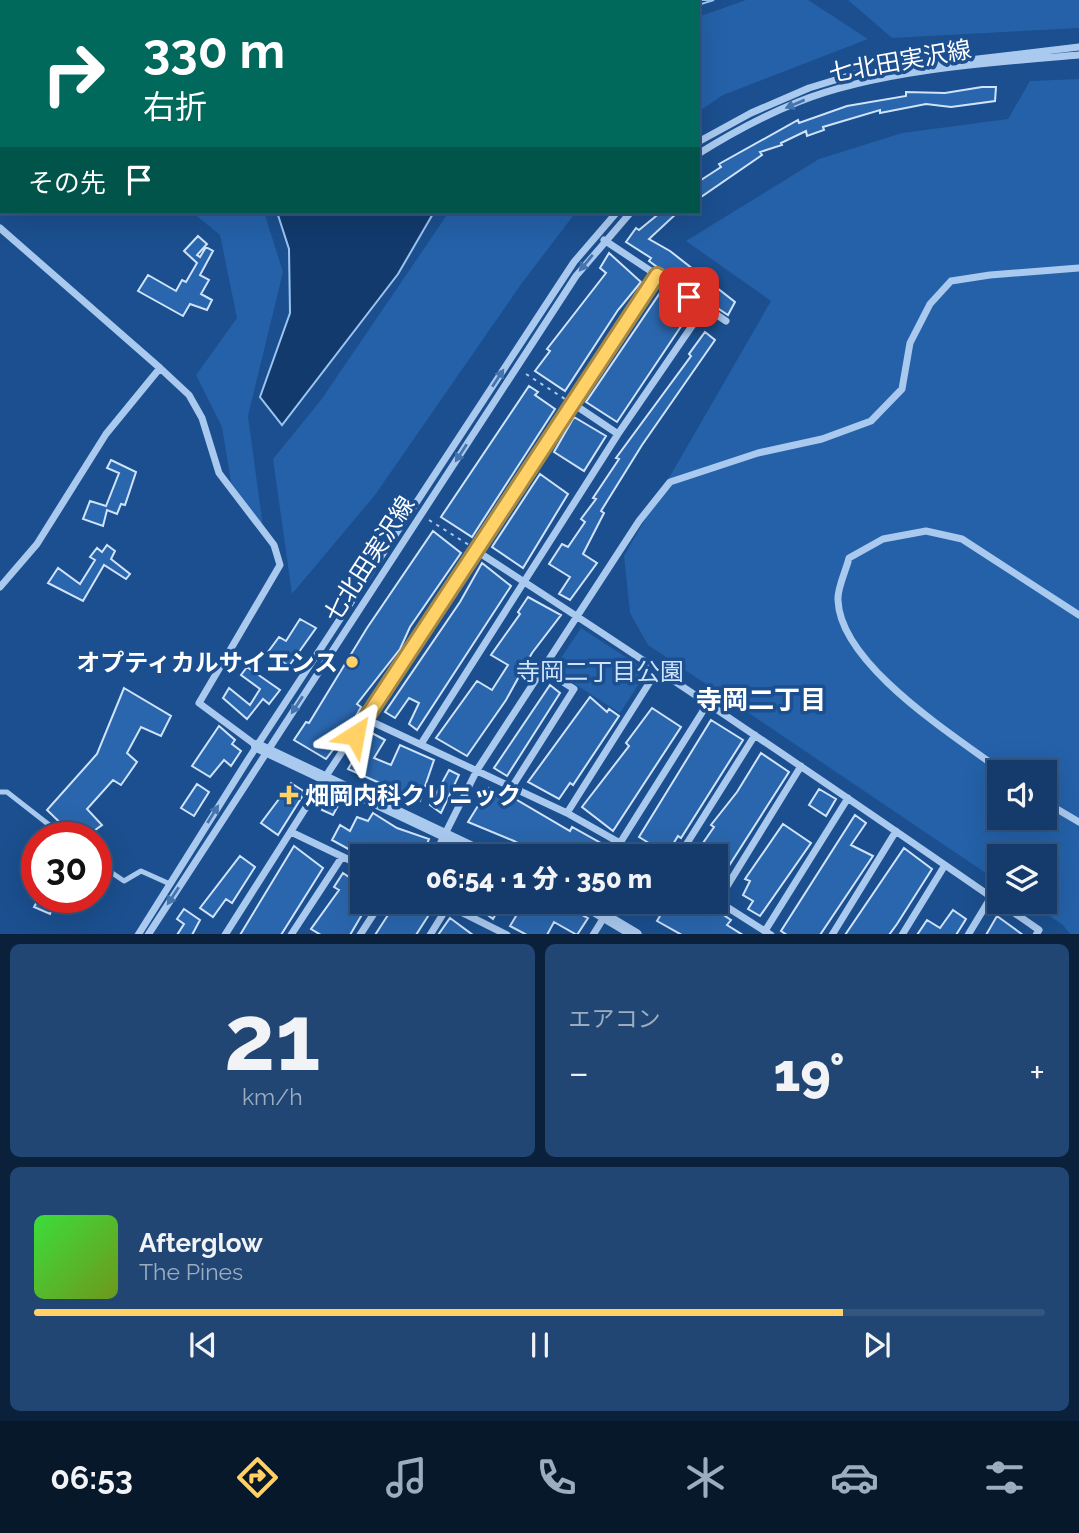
<!DOCTYPE html>
<html lang="ja">
<head>
<meta charset="utf-8">
<style>
  :root { --surface:#143b6b; --page:#214673; --text:#f1f3f6; --muted:#9dadc1; --line:#33557e; --accent:#ffd166 }
  body { margin:0; font-family:Raleway,"Noto Sans JP",sans-serif; background:var(--page); color:var(--text); height:100vh; display:flex; flex-direction:column; font-size:26px; white-space:nowrap }
  * { box-sizing:border-box; margin:0 }
  p { font-size:23px; color:var(--muted) }
  .icon { flex:none; width:38px; height:38px; fill:none; stroke:currentColor; stroke-width:2; stroke-linecap:round; stroke-linejoin:round }
  .map { position:relative; height:934px; overflow:hidden }
  .details { display:flex; flex-direction:column; gap:10px; padding:10px; background:#0b203b; flex:1 }
  .details>* { flex:none }
  .guide { position:absolute; left:0px; top:0px; width:700px; height:214px; box-shadow:0 7px 28px #0002,0 0 0 2px var(--line); background:#00695c; color:#fff; overflow:hidden }
  .fabs { position:absolute; left:987px; top:760px; display:grid; gap:14px }
  .fabs a { display:grid; place-items:center; width:70px; height:70px; border-radius:0px; background:var(--surface); box-shadow:0 7px 28px #0002,0 0 0 2px var(--line); font-size:35px }
  .speed { position:absolute; left:21px; top:822px; display:flex; gap:14px; font-size:35px; font-weight:700; text-align:center }
  .speed>* { display:grid; place-content:center; width:91px; height:91px; border-radius:50%; background:var(--surface); box-shadow:0 7px 28px #0002,0 0 0 2px var(--line); line-height:1 }
  .speed .limit { border:10px solid #d22; background:#fff; color:#111 }
  .pin { position:absolute; display:grid; place-items:center; width:60px; height:60px; color:#fff; margin:-30px; border-radius:14px; box-shadow:0 4px 10px #0006 }
  .me { position:absolute; width:77px; margin:-38px; rotate:34deg; stroke-linejoin:round; filter:drop-shadow(0 0 5px #0008) }
  .turn { display:flex; align-items:center; gap:24px; height:147px; padding:0 28px; font-size:32px }
  .turn .icon { width:91px; height:91px; stroke-width:2.5 }
  .turn b { display:block; font-size:49px; line-height:60px }
  .then { display:flex; align-items:center; height:66px; padding:0 28px; background:#0003; gap:14px; font-size:26px }
  .big { font-size:52px; font-weight:800; line-height:1.1 }
  .details .widget { flex:1; display:flex; flex-direction:column; justify-content:center; gap:10px; min-width:0; padding:0 24px; border-radius:10px; background:var(--page) }
  .details .dial { align-items:center; gap:0 }
  .dial b { font-size:91px; line-height:1 }
  .song { display:flex; align-items:center; gap:21px }
  .cover { width:84px; height:84px; border-radius:10px; background:linear-gradient(135deg,hsl(120 70% 55%),hsl(80 70% 35%)) }
  .played { height:7px; border-radius:4px; background:linear-gradient(90deg,var(--accent) 80%,var(--line) 80%) }
  .keys { display:flex; justify-content:space-around; direction:ltr }
  .heat { display:flex; justify-content:space-between; align-items:center; font-size:38px; direction:ltr }
  .details .tiles { flex:1; display:grid; gap:10px; grid-template-columns:1fr 1fr }
  .widget:last-child { grid-column:span 2 }
  .trip { position:absolute; left:350px; top:844px; width:378px; height:70px; border-radius:0px; background:var(--surface); box-shadow:0 7px 28px #0002,0 0 0 2px var(--line); font-weight:800; line-height:70px; text-align:center }
  .tab-bar { display:flex; height:112px; justify-content:space-around; align-items:center; background:#08182b; color:var(--muted) }
  .tab-bar .icon { width:49px; height:49px }
  .tab-bar .current { color:var(--accent) }
  .tab-bar b { font-size:32px; color:var(--text) }
  .map>svg:first-child { display:block }
  .green { fill:#2461a8; fill-rule:evenodd }
  .water { fill:#123a6d; stroke:#9cc4f0; stroke-width:2 }
  .lines { fill:none; stroke-linecap:round; stroke-linejoin:round }
  .stream { stroke:#9cc4f0; stroke-width:3.5 }
  .building { fill:#2a66ad; stroke:#cfe3fa; stroke-width:2 }
  .path { stroke:#a9c9ee; stroke-width:2; stroke-dasharray:3.5 5; stroke-linecap:butt }
  .service { stroke:#a9c9ee; stroke-width:5 }
  .minor { stroke:#a9c9ee; stroke-width:7 }
  .tertiary { stroke:#a9c9ee; stroke-width:12 }
  .oneway { fill:#4674ac }
  .route-casing { stroke:#a68842; stroke-width:18 }
  .route { stroke:#ffd166; stroke-width:12 }
  .poi-dot { fill:#ffd166; stroke:#1b4f8f; stroke-width:2.5 }
  .labels { text-anchor:middle; dominant-baseline:central; stroke-width:7; stroke-linejoin:round; paint-order:stroke }
  .street-label { font-size:24px; fill:#fff; stroke:#1b4f8f }
  .poi-label { font-size:24px; font-weight:bold; fill:#fff; stroke:#1b4f8f; text-anchor:end }
  .park-label { font-size:24px; fill:#cfe3fa; stroke:#1b4f8f }
  .neighbourhood-label { font-size:26px; font-weight:bold; fill:#fff; stroke:#1b4f8f }
</style>
</head>
<body>
<div class="map">
<svg width="1079" height="935" viewBox="0 0 1079 935">
  <rect width="100%" height="100%" fill="#1b4f8f"/>
  <path class="green" d="M746,0H808L868,39L723,95L698,112V17Z
    M848,0H1079V28L892,38Z
    M1079,79V934H1070L1063,925L1028,901H1045V856H999V882L648,645L630,613L624,556L771,301L686,241L819,159L902,133L1008,119L1030,81ZM999,772H1045V817H999Z
    M192,212H264L283,272L248,416L263,527L231,482L222,427L196,375L237,318L220,235Z
    M449,212H576L522,283L375,495L292,594L273,459L321,400Z
    M581,628L647,671L620,713L553,670Z"/>
  <path class="water" d="M404,0H714L698,5V2H399Z
    M277,212H434L398,274L282,425L260,397L290,313L289,249Z"/>
  <g class="lines">
    <path class="stream" d="M0,109H2"/>
  </g>
  <path class="building" d="M982,87H996L995,101L951,107L926,104L880,113V110L823,127L824,130L807,136L806,131L781,143L782,145L760,152L762,155L698,199V182L721,167L719,164L798,120L799,123L847,106L906,96V92L945,93Z
    M661,212H678L649,239L670,251L735,302L728,315L672,278L649,261L651,258L626,242L636,228L639,230Z
    M198,236L207,244L197,255L200,257L206,247L213,251L200,275L209,280L201,294L212,300L207,310L190,304L183,316L138,291L148,275L176,291L182,280L186,282L197,263L184,251Z
    M609,253L641,282L618,310L565,391L535,371L550,351L547,349L606,273L600,268Z
    M664,287L694,307L617,422L586,402Z
    M705,332L715,340L642,445L601,511L604,513L583,554L597,563L570,600L559,594L570,577L549,564L562,544L568,547L585,522L581,519L596,499L593,498L619,459L616,458L691,356L689,354Z
    M529,386L538,392L535,395L555,409L472,537L441,517Z
    M574,417L606,436L584,471L554,452Z
    M111,460L136,472L125,505L121,504L117,514L107,510L103,526L83,519L90,501L106,506L119,473L107,468Z
    M540,474L568,494L523,568L492,547Z
    M433,531L461,553L410,627L400,649L357,704L361,707L349,729L326,759L294,740L306,722L309,723L367,628Z
    M107,545L115,551L111,559L130,574L126,579L104,565L83,601L48,583L58,568L80,584L95,560L90,557L97,548L102,552Z
    M482,563L511,586L417,730L409,724L419,703L409,698L395,718L385,712L460,602Z
    M528,597L561,615L532,653L506,700L467,756L436,738L477,681L492,690L508,665L491,655L520,614L518,612Z
    M300,619L316,628L289,666L268,652L279,637L286,641Z
    M247,667L280,690L269,704L263,699L247,719L223,698L229,688L250,705L260,689L241,675Z
    M550,685L560,693L507,776L494,768Z
    M124,688L171,716L161,736L141,727L127,753L137,762L121,785L113,780L87,809L102,825L84,838H76L47,810L97,754Z
    M590,697L607,712L609,709L619,716L573,785L570,783L559,799L528,782Z
    M652,708L681,727L613,831L582,807L629,746L626,743Z
    M711,720L743,740L681,838L678,836L666,856H661L654,852L657,848L639,837Z
    M219,726L235,740L232,744L241,751L231,766L224,760L210,777L192,766Z
    M370,732L385,740L374,758L391,765L400,745L434,760L420,801L348,769Z
    M761,753L789,772L716,886V856H694L714,827L711,825L737,792Z
    M449,770L459,775L441,813L430,805Z
    M291,783L305,792L278,835L261,823Z
    M197,784L209,792L194,816L181,808Z
    M489,788L509,798L510,796L570,831L572,827L624,856H585L574,851L572,856H532L534,852L514,841L468,822Z
    M819,789L836,799L826,816L809,805Z
    M332,791L343,796L333,815L322,810Z
    M373,813L397,828L429,839L422,856L401,847L395,856H361L332,840L340,825L350,831L357,817L368,821Z
    M855,815L866,823L851,845L873,856L820,935H787L781,931Z
    M783,824L811,843L760,916L748,909L753,901L743,895L750,881L745,879Z
    M294,846L323,868L281,935H240Z
    M904,848L932,869L897,924L889,935H845Z
    M240,856L255,867L232,903L226,899L213,917L200,908Z
    M343,873L362,886V902L367,906L350,935H321L311,929L339,890L334,887Z
    M39,898H56L50,914L34,907Z
    M397,901H406L418,909L420,906L430,913L416,935H375Z
    M469,901H503L493,919Z
    M525,901H556L588,918L577,935L554,922L547,935H527L510,926Z
    M631,901H702L731,920L727,925L743,935H682L657,921L660,916Z
    M184,909L200,920L192,935H177L184,924L177,919Z
    M953,910L966,919L956,935H917L927,920L940,928Z
    M997,916L1023,935H986Z
    M450,918L473,935H438Z"/>
  <g class="lines">
    <path class="path" d="M526,374L565,399
      M429,520L469,545"/>
    <path class="service" d="M0,792H7L66,838
      M96,862L124,881L141,871L170,884"/>
    <path class="minor" d="M235,2L238,0
      M0,32L2,33
      M698,142L751,113L809,88L858,73L1079,47
      M698,154C730,134 763,116 798,102C877,70 994,62 1079,55
      M0,228L160,368L106,434L37,544L0,587
      M604,240L726,321
      M160,368L189,395L202,418L219,473L274,545L280,565L199,703L257,746
      M572,403L618,434
      M475,550C666,673 853,801 1039,930L1036,935
      M366,719L567,813L643,856
      M421,744L618,434L705,307
      M1003,772C955,736 840,665 838,600C837,588 846,571 849,558L883,539L926,531L962,539L1079,615
      M512,787L574,689L543,669
      M1045,802L1079,822
      M567,813L658,669
      M291,832L362,866
      M620,843L708,703
      M434,856L477,770L639,521L670,482L758,453L822,439L871,421L902,389L910,343L930,304L951,281L990,275L1079,268
      M679,856L755,735
      M716,900L771,935
      M439,901L507,935
      M718,901L801,766
      M765,931L848,798
      M138,935L249,758L549,300L574,262L617,212
      M148,935L576,276L631,212
      M225,935L324,779L657,275
      M291,935L342,857
      M360,935L382,901
      M430,935L448,906
      M593,935L614,901
      M832,935L896,831
      M902,935L945,865
      M968,935L991,897"/>
    <path class="tertiary" d="M257,746L489,856
      M579,901L636,935"/>
  </g>
  <defs><path id="oneway-solid" d="M-6-.8H1V-3.2L6.5 0L1 3.2V.8H-6Z" transform="scale(1.75)"/></defs>
  <g class="oneway">
    <use href="#oneway-solid" transform="translate(795 104) rotate(157)"/>
    <use href="#oneway-solid" transform="translate(586 263) rotate(130)"/>
    <use href="#oneway-solid" transform="translate(498 378) rotate(-57)"/>
    <use href="#oneway-solid" transform="translate(461 453) rotate(123)"/>
    <use href="#oneway-solid" transform="translate(297 705) rotate(123)"/>
    <use href="#oneway-solid" transform="translate(213 814) rotate(-58)"/>
    <use href="#oneway-solid" transform="translate(173 896) rotate(123)"/>
  </g>
  <g class="lines">
    <g class="route-casing">
      <path id="route" d="M355,735L657,275L689,297"/>
    </g>
    <use href="#route" class="route"/>
  </g>
  <g class="poi-dot">
    <circle cx="352" cy="662" r="7"/>
    <path d="M285.5 784.5h7v7h7v7h-7v7h-7v-7h-7v-7h7z"/>
  </g>
  <g class="labels">
    <g class="street-label">
      <text transform="translate(900 61) rotate(-10)">七北田実沢線</text>
      <text transform="translate(369 559) rotate(-57)">七北田実沢線</text>
    </g>
    <g class="poi-label">
      <text x="338" y="662">オプティカルサイエンス</text>
      <text x="305" y="795" text-anchor="start">畑岡内科クリニック</text>
    </g>
    <g class="park-label">
      <text x="600" y="671">寺岡二丁目公園</text>
    </g>
    <g class="neighbourhood-label">
      <text x="761" y="700">寺岡二丁目</text>
    </g>
  </g>
</svg>
<div class="fabs">
<a><svg class="icon" aria-label="sound" viewBox="0 0 24 24"><path d="M4 9h4l5-4v14l-5-4H4zM17 9q2 3 0 6"/></svg></a>
<a><svg class="icon" aria-label="layers" viewBox="0 0 24 24"><path d="M12 4l9 5-9 5-9-5zM3 14l9 5 9-5"/></svg></a>
</div>
<div class="speed"><div class="limit">30</div></div>
<div class="pin" style="left:689px;top:297px;background:#d93025"><svg class="icon" aria-label="arrive" viewBox="0 0 24 24"><path d="M6 21V4h12l-3 4 3 4H6"/></svg></div>
<svg class="me" style="left:355px;top:735px" viewBox="-20 -20 40 40"><path d="M0-17L14 15 0 8-14 15z" fill="#ffd166" stroke="#fff" stroke-width="4"/></svg>
<div class="trip">06:54 · 1 分 · 350 m</div>
<div class="guide">
<div class="turn"><svg class="icon" aria-label="right" viewBox="0 0 24 24"><path d="M7 20v-9h11M14 6l5 5-5 5"/></svg><div><b>330 m</b>右折</div></div>
<div class="then">その先<svg class="icon" aria-label="arrive" viewBox="0 0 24 24"><path d="M6 21V4h12l-3 4 3 4H6"/></svg></div>
</div>
</div>
<section class="details">
<div class="tiles">
<div class="widget dial"><b>21</b><p>km/h</p></div>
<div class="widget"><p>エアコン</p>
<div class="heat"><a>−</a><b class="big">19°</b><a>+</a></div>
</div>
<div class="widget">
<div class="song"><i class="cover"></i><div><b>Afterglow</b><p>The Pines</p></div></div>
<div class="played"></div>
<div class="keys"><svg class="icon" aria-label="previous" viewBox="0 0 24 24"><path d="M18 5L8 12l10 7zM5 5v14"/></svg><svg class="icon" aria-label="pause" viewBox="0 0 24 24"><path d="M8 5v14M16 5v14"/></svg><svg class="icon" aria-label="next" viewBox="0 0 24 24"><path d="M6 5l10 7-10 7zM19 5v14"/></svg></div>
</div>
</div>
</section>
<nav class="tab-bar">
<b>06:53</b>
<svg class="icon current" aria-label="directions" viewBox="0 0 24 24"><path d="M12 3l9 9-9 9-9-9zM9 14v-3h6M13 9l2 2-2 2"/></svg>
<svg class="icon" aria-label="music" viewBox="0 0 24 24"><path d="M9 18V5l10-2v13"/><circle cx="6" cy="18" r="3"/><circle cx="16" cy="16" r="3"/></svg>
<svg class="icon" aria-label="phone" viewBox="0 0 24 24"><path d="M5 4h4l2 5-3 2q2 4 5 5l2-3 5 2v4C11 20 4 13 5 4z"/></svg>
<svg class="icon" aria-label="climate" viewBox="0 0 24 24"><path d="M12 3v18M4 7l16 10M4 17L20 7"/></svg>
<svg class="icon" aria-label="car" viewBox="0 0 24 24"><path d="M5 17H2v-5l4-1 3-4h7l3 4 3 1v5h-3M9 17h6M6 11h13"/><circle cx="7" cy="17" r="2"/><circle cx="17" cy="17" r="2"/></svg>
<svg class="icon" aria-label="filters" viewBox="0 0 24 24"><path d="M4 7h16M4 17h16"/><circle cx="9" cy="7" r="2"/><circle cx="15" cy="17" r="2"/></svg>
</nav>
</body>
</html>
